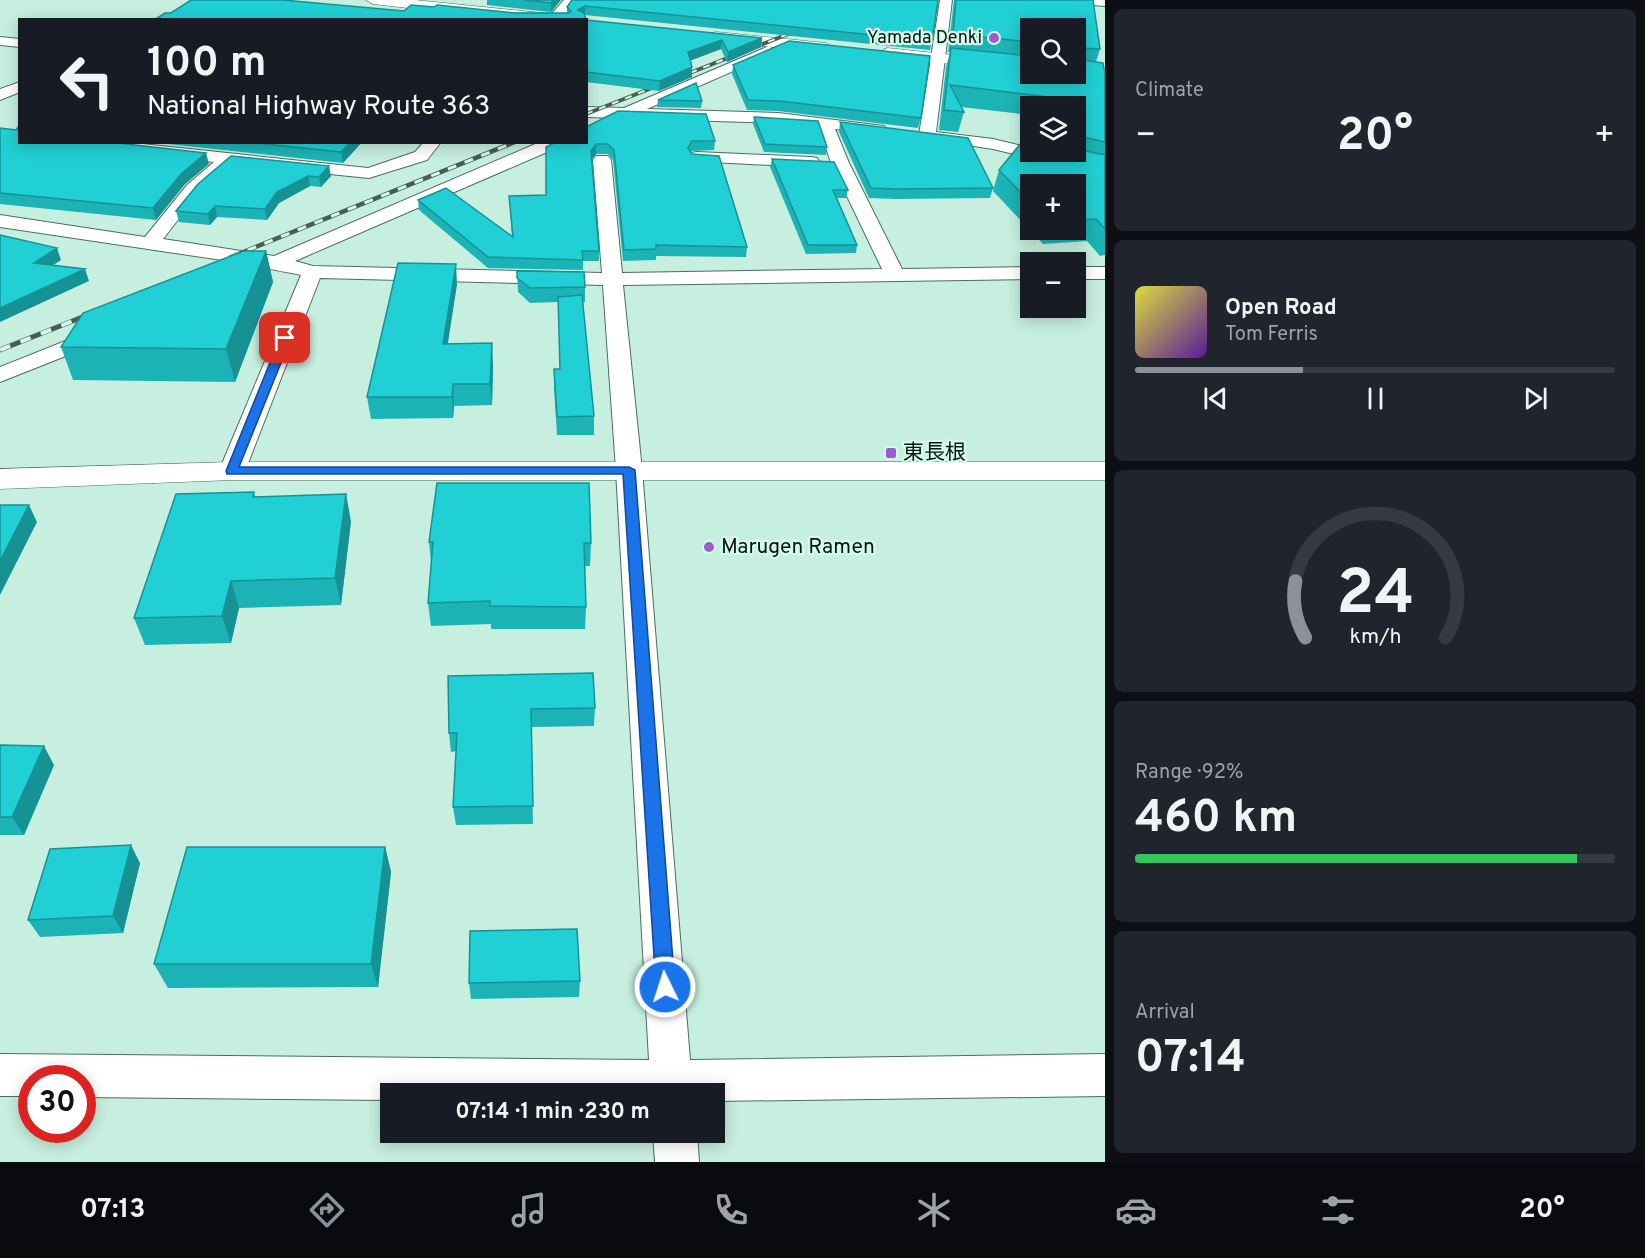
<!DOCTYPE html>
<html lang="en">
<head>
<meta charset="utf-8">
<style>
  :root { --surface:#171b24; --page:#20242c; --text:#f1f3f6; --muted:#9ea1a6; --line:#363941; --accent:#8c9099 }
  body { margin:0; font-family:Overpass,"Noto Sans JP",sans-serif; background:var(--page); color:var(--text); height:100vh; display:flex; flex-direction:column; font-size:22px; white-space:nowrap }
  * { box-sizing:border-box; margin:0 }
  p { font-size:20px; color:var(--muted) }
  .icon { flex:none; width:33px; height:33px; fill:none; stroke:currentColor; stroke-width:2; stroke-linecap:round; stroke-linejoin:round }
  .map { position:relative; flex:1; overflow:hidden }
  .details { display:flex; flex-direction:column; gap:9px; padding:9px; background:#0d0f14; width:540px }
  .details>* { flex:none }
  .guide { position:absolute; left:18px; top:18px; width:570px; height:126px; border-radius:0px; box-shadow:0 3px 15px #0003; background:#171b24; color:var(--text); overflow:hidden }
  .buttons { position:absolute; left:1020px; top:18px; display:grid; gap:12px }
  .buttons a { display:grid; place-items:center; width:66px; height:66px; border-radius:0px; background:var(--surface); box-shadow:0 3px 15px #0003; font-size:30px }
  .speed { position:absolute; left:18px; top:1065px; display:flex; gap:12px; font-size:30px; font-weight:700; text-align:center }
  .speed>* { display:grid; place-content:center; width:78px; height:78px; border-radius:50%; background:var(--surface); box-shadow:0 3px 15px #0003; line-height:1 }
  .speed .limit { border:9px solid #d22; background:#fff; color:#111 }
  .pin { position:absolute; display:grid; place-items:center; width:51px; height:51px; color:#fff; margin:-26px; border-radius:12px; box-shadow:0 3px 9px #0006 }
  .me { position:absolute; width:66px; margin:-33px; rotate:356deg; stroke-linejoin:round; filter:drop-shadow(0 0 4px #0008) }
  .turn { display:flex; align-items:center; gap:21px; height:126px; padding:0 30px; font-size:27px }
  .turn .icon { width:78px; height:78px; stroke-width:2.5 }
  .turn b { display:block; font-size:42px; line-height:51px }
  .big { font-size:45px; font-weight:700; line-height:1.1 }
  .details .widget { flex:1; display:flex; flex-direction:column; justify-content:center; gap:9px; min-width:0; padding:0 21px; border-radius:9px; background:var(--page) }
  .details .dial { align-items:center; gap:0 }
  .dial svg { height:156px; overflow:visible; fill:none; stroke:var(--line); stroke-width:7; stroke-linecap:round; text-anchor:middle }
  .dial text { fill:var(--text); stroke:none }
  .song { display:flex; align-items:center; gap:18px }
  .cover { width:72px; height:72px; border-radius:9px; background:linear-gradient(135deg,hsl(60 70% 55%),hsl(270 70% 35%)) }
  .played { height:6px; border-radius:3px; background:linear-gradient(90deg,var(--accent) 35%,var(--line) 35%) }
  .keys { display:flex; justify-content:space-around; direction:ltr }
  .heat { display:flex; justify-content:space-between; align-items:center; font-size:33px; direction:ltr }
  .charge { height:9px; border-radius:4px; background:linear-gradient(90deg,#34c759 92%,var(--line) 0) }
  .trip { position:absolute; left:380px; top:1083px; width:345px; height:60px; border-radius:0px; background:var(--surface); box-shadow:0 3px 15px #0003; font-weight:700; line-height:60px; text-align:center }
  .menu { display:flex; height:96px; justify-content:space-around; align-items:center; background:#090b0e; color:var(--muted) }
  .menu .icon { width:42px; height:42px }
  .menu .selected { color:var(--accent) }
  .menu b { font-size:27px; color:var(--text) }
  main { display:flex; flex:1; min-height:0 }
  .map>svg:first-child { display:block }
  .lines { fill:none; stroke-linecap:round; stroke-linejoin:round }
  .street-casing { stroke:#4a6e61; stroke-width:2 }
  .primary-casing { stroke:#4a6e61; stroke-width:1 }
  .highway-casing { stroke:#4a6e61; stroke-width:1 }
  .street { fill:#fff; fill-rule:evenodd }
  .primary { fill:#fff; fill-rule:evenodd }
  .highway { fill:#fff; fill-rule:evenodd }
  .rail-far2-casing { stroke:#475e55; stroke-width:4 }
  .rail-far1-casing { stroke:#475e55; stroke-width:4.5 }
  .rail-casing { stroke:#475e55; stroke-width:5 }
  .rail-far2 { stroke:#d3fcec; stroke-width:2; stroke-dasharray:7; stroke-linecap:butt }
  .rail-far1 { stroke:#d3fcec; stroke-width:3; stroke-dasharray:9; stroke-linecap:butt }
  .rail { stroke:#d3fcec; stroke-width:4; stroke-dasharray:11; stroke-linecap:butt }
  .wall { fill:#1cb3b6; fill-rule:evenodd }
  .shaded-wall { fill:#179294 }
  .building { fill:#21d0d4; stroke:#179294; stroke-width:1.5 }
  .route { fill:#1a73e8; stroke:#114b97; stroke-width:1.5 }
  .poi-dot { fill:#9e5acf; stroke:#d3fcec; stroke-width:2 }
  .labels { text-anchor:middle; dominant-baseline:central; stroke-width:4.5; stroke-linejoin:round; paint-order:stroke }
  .far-poi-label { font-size:18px; fill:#071510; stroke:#d3fcec; text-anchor:end }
  .poi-label { font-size:21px; fill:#071510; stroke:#d3fcec; text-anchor:start }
</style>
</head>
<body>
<main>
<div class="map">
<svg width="1105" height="1162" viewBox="0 0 1105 1162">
  <rect width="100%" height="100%" fill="#c6efdf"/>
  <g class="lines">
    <g class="street-casing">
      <path id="street" d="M564,0H577L560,20H546Z
        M940,0H952L936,132L993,139L1030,148V152H1045L1105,166V176L993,149L921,138L919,135Z
        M1075,0H1105V6L1081,4Z
        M0,37L20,39V47L0,45Z
        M769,46L776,50L774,53L647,109L778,113L884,126L886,129L878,134L835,129L849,163L902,269L1030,267V279L623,285L642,470L690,1060L1105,1054V1096L714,1101V1094H390V1100L82,1097V1078H32V1096H0V1054L649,1060L616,470L603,285L320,278L245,471L241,477L232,479L223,477L219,471L301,275C291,272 268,270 262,266L0,227V215L145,237L187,185L214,162L118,152L86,146L84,142H123L368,168L415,152L424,142H441L427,160L369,178L232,164L199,193L163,239L274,256L540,142H563L561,146L295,261L313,266L602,273L593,160L596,156H608L611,160L622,273L882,269L831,163L819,127L778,123L586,117V107L624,108Z
        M20,82V92L0,100V89Z
        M697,152L811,157L817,158L820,162L817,166L811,167L691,161L689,157L691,153Z
        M1076,267H1105V279H1076Z
        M98,328L106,330L109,335L106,340L0,382V367Z
        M653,1132H697L699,1162H655Z"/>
    </g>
    <g class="primary-casing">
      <path id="primary" d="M366,0H415L562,15L569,20H514L373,4Z
        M716,32L826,43L834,48L826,53L710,40L708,37L710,34Z
        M887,48L1030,63V73L881,56L879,53Z"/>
    </g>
    <g class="highway-casing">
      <path id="highway" d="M232,462H1105V480H232L0,489V469Z"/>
    </g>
    <use href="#street" class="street"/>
    <use href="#primary" class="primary"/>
    <use href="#highway" class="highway"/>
    <g class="rail-far2-casing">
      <path id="rail-far2" d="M586,114L801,29"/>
    </g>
    <g class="rail-far1-casing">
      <path id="rail-far1" d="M231,257L515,142"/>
    </g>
    <g class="rail-casing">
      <path id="rail" d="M0,350L95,312"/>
    </g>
    <use href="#rail-far2" class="rail-far2"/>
    <use href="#rail-far1" class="rail-far1"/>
    <use href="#rail" class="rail"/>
  </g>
  <path class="wall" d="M487,0H561L551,12L487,5Z
    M572,0L932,41L930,50L585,15L404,11L567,13V7Z
    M954,0H1093L1100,49L1096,62L1105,69V255L1100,256L1087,241L1043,244L993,191L999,170L1076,152V106H1030V115L961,107L964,112L958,132L939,130L946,67L950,52H948ZM1030,28L1076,74H1030ZM1030,184H1076V230H1030Z
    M586,20L762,38L761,47L727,62L721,49L690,60L692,77L659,91L586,82Z
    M733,65L921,118L918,128L778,111L747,110L732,74Z
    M658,100L702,101L701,108L657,107Z
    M754,117L827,147L826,155L764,152L753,124Z
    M840,122L993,188L990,198L895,199L869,198L839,132Z
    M0,128L16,130L209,164L185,184L156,220L0,204Z
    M715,141L714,150L691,151L690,152L747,247L746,257L656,256V260L623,261L613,160L608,154H596L592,159L599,251V261H583V270L488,268L419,210L418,200L512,237L509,196L546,195L556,142Z
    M149,142H362L343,163Z
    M231,156L331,176L321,187L310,186L279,203L267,220L217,217L210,225L179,222L176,211Z
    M772,159L848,190L846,198H837L857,245L856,253L806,254L770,167Z
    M266,251L273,282L235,382L73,380L61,347Z
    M517,271L585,287V302H583L594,416V435H557L554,387V369H560L558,302L530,303L518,292Z
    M457,284L448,343L493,364L492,405L454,406L453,418L371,419L367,397Z
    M254,492L255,497L351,521L341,605L239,608L231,643L145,645L134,618Z
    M429,542L591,543L590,566H585L586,607L585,629H491V624L431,626L428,603L431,561Z
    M448,676L595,708L594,726L531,727L533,824L456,825L453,807L456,751L451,752L449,733Z
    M0,745L54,765L24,835H0Z
    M385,847L391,872L378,987L168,988L154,964Z
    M140,863L123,933L40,937L28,920Z
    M580,981L579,997L471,999L469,983Z"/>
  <path class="shaded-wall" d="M553,0H561L551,12V3Z
    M585,6V15L578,20V10Z
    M762,38L761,47L727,62L728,52Z
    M722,40L721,49L687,62L688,52Z
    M1080,53L1076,67V54Z
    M692,67V77L659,91L660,81Z
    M351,142H362L343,163L341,152Z
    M596,144V154L591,160V151Z
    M206,153L209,164L185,184L156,220L153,208L182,173Z
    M329,166L331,176L321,187L319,177Z
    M308,176L310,186L279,203L267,220L265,209L277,192Z
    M215,206L217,217L210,225L208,214Z
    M57,248L61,260L38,275L34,263Z
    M266,251L273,282L235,382L226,349Z
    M456,264L457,284L444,365L443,344Z
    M85,269L89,281L0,322V308Z
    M492,343L493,364L492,405L490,384Z
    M453,384L454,406L453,418L452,397Z
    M346,494L351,521L341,605L335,578Z
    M29,505L37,522L0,595V561Z
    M231,581L239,608L231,643L222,616Z
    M44,746L54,765L24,835L12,817Z
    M131,845L140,863L123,933L113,916Z
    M385,847L391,872L378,987L371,964Z"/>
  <path class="building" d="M191,0H283L404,11L411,5L434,7L437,5L514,13H569L571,11L567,7L572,0H938L932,41L585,6L578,10L584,13L586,20H154L165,13H171Z
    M525,0H553L551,3Z
    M956,0H1093L1100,49L1081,48L1080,53L1076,54V28H1030V42L953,34Z
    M586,20L762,38L728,52L722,40L688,52L692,67L660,81L586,72Z
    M789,41L930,56L921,118L780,101L748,100L733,65Z
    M951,48L1030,56V74H1076V59L1103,63L1104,69H1105V142L1076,135V106H1051L1058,98L950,85L964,112L944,110Z
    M696,83L702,101L658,100Z
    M618,111L706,114L715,141H692L688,148L692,154L719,156L747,247L656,245V249L624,250L614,150L608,144H596L591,151L599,251H582L583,260L488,257L418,200L446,188L513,237L509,196L546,195V147L556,142H586V127Z
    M754,117L818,121L827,147L765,144Z
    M840,122L968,138L993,188L898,189L871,188Z
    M18,127H20V142H109L206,153L182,173L153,208L0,193V128L16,130Z
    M1026,137L1030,138V152H1076V149L1105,155V229L1096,219L1076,220V184H1030V202L999,170Z
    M248,142H351L341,152Z
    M231,156L329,166L319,177L308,176L277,192L265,209L215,206L208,214L176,211L198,184Z
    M772,159L834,162L848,190H833L857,245H808Z
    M0,235L57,248L34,263L85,269L0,308Z
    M244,251H266L226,349L61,347L83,313Z
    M398,263L456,264L443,344L492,343L490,384H453L452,397H367Z
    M517,271L584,272L585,287L530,288L517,278Z
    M582,295L594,416L557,417L554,369H560L558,297Z
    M437,483H589L591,543H584L586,607L490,606V601L428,603L433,542H429Z
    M254,492L253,497L346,494L335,578L231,581L222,616L134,618L176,494Z
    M0,505H29L0,561Z
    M593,673L595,708L531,709L533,806L453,807L457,733H449L448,676Z
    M0,745L44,746L12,817H0Z
    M131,845L113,916L28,920L50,849Z
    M187,847H385L371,964H154Z
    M577,929L580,981L469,983L470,931Z"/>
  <path class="route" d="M285,335L291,338L239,467H629L635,470L675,987L672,994L665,997L658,994L656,987L623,474H227L226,471L280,338Z"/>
  <g class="poi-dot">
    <circle cx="994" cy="38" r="6"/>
    <rect x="885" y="447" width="12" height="12" rx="3"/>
    <circle cx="709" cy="547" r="6"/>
  </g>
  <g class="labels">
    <g class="far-poi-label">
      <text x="982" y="38">Yamada Denki</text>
    </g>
    <g class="poi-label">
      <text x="903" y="453">東長根</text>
      <text x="721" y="547">Marugen Ramen</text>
    </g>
  </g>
</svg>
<div class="buttons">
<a><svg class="icon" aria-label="search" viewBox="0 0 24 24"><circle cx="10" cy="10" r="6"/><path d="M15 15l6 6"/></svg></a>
<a><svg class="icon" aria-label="layers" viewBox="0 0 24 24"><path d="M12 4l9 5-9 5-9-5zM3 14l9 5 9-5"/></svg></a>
<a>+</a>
<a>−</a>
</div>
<div class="speed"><div class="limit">30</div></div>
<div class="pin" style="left:285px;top:338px;background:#d93025"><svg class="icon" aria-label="arrive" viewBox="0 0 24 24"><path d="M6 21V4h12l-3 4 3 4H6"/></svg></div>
<svg class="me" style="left:665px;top:987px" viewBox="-20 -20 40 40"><circle r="17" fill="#1a73e8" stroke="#fff" stroke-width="3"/><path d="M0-11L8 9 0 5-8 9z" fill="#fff"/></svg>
<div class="trip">07:14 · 1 min · 230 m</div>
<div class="guide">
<div class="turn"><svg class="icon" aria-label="left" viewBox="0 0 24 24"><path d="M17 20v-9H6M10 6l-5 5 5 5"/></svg><div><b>100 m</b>National Highway Route 363</div></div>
</div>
</div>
<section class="details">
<div class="widget"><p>Climate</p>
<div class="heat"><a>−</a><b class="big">20°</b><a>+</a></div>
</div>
<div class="widget">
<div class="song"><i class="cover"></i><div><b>Open Road</b><p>Tom Ferris</p></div></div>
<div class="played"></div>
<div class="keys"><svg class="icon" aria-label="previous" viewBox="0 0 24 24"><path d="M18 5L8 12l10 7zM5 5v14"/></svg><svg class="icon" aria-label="pause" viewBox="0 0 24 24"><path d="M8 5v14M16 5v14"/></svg><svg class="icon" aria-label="next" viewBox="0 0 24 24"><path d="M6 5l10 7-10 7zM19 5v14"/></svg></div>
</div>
<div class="widget dial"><svg viewBox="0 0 100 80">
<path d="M14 69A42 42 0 1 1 86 69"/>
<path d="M14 69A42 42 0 0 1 9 40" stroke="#8c9099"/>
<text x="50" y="56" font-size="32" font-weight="700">24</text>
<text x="50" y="72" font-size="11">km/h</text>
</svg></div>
<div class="widget"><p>Range · 92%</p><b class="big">460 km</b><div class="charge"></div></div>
<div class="widget"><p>Arrival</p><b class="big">07:14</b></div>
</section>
</main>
<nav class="menu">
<b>07:13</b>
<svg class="icon selected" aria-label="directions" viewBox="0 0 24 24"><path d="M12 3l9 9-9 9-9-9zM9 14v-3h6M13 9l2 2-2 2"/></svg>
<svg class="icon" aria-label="music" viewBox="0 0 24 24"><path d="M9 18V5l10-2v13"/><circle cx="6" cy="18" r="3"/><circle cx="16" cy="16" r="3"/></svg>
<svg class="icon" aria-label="phone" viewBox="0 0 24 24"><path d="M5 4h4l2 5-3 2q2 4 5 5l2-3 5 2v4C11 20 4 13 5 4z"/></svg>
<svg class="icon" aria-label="climate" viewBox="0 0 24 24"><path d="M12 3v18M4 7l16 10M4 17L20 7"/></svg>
<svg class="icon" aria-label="car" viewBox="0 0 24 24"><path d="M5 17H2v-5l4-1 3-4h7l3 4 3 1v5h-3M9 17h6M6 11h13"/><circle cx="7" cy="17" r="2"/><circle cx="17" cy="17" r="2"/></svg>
<svg class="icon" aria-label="filters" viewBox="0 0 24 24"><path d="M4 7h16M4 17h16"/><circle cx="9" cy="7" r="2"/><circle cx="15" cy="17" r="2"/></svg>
<b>20°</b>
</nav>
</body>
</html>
